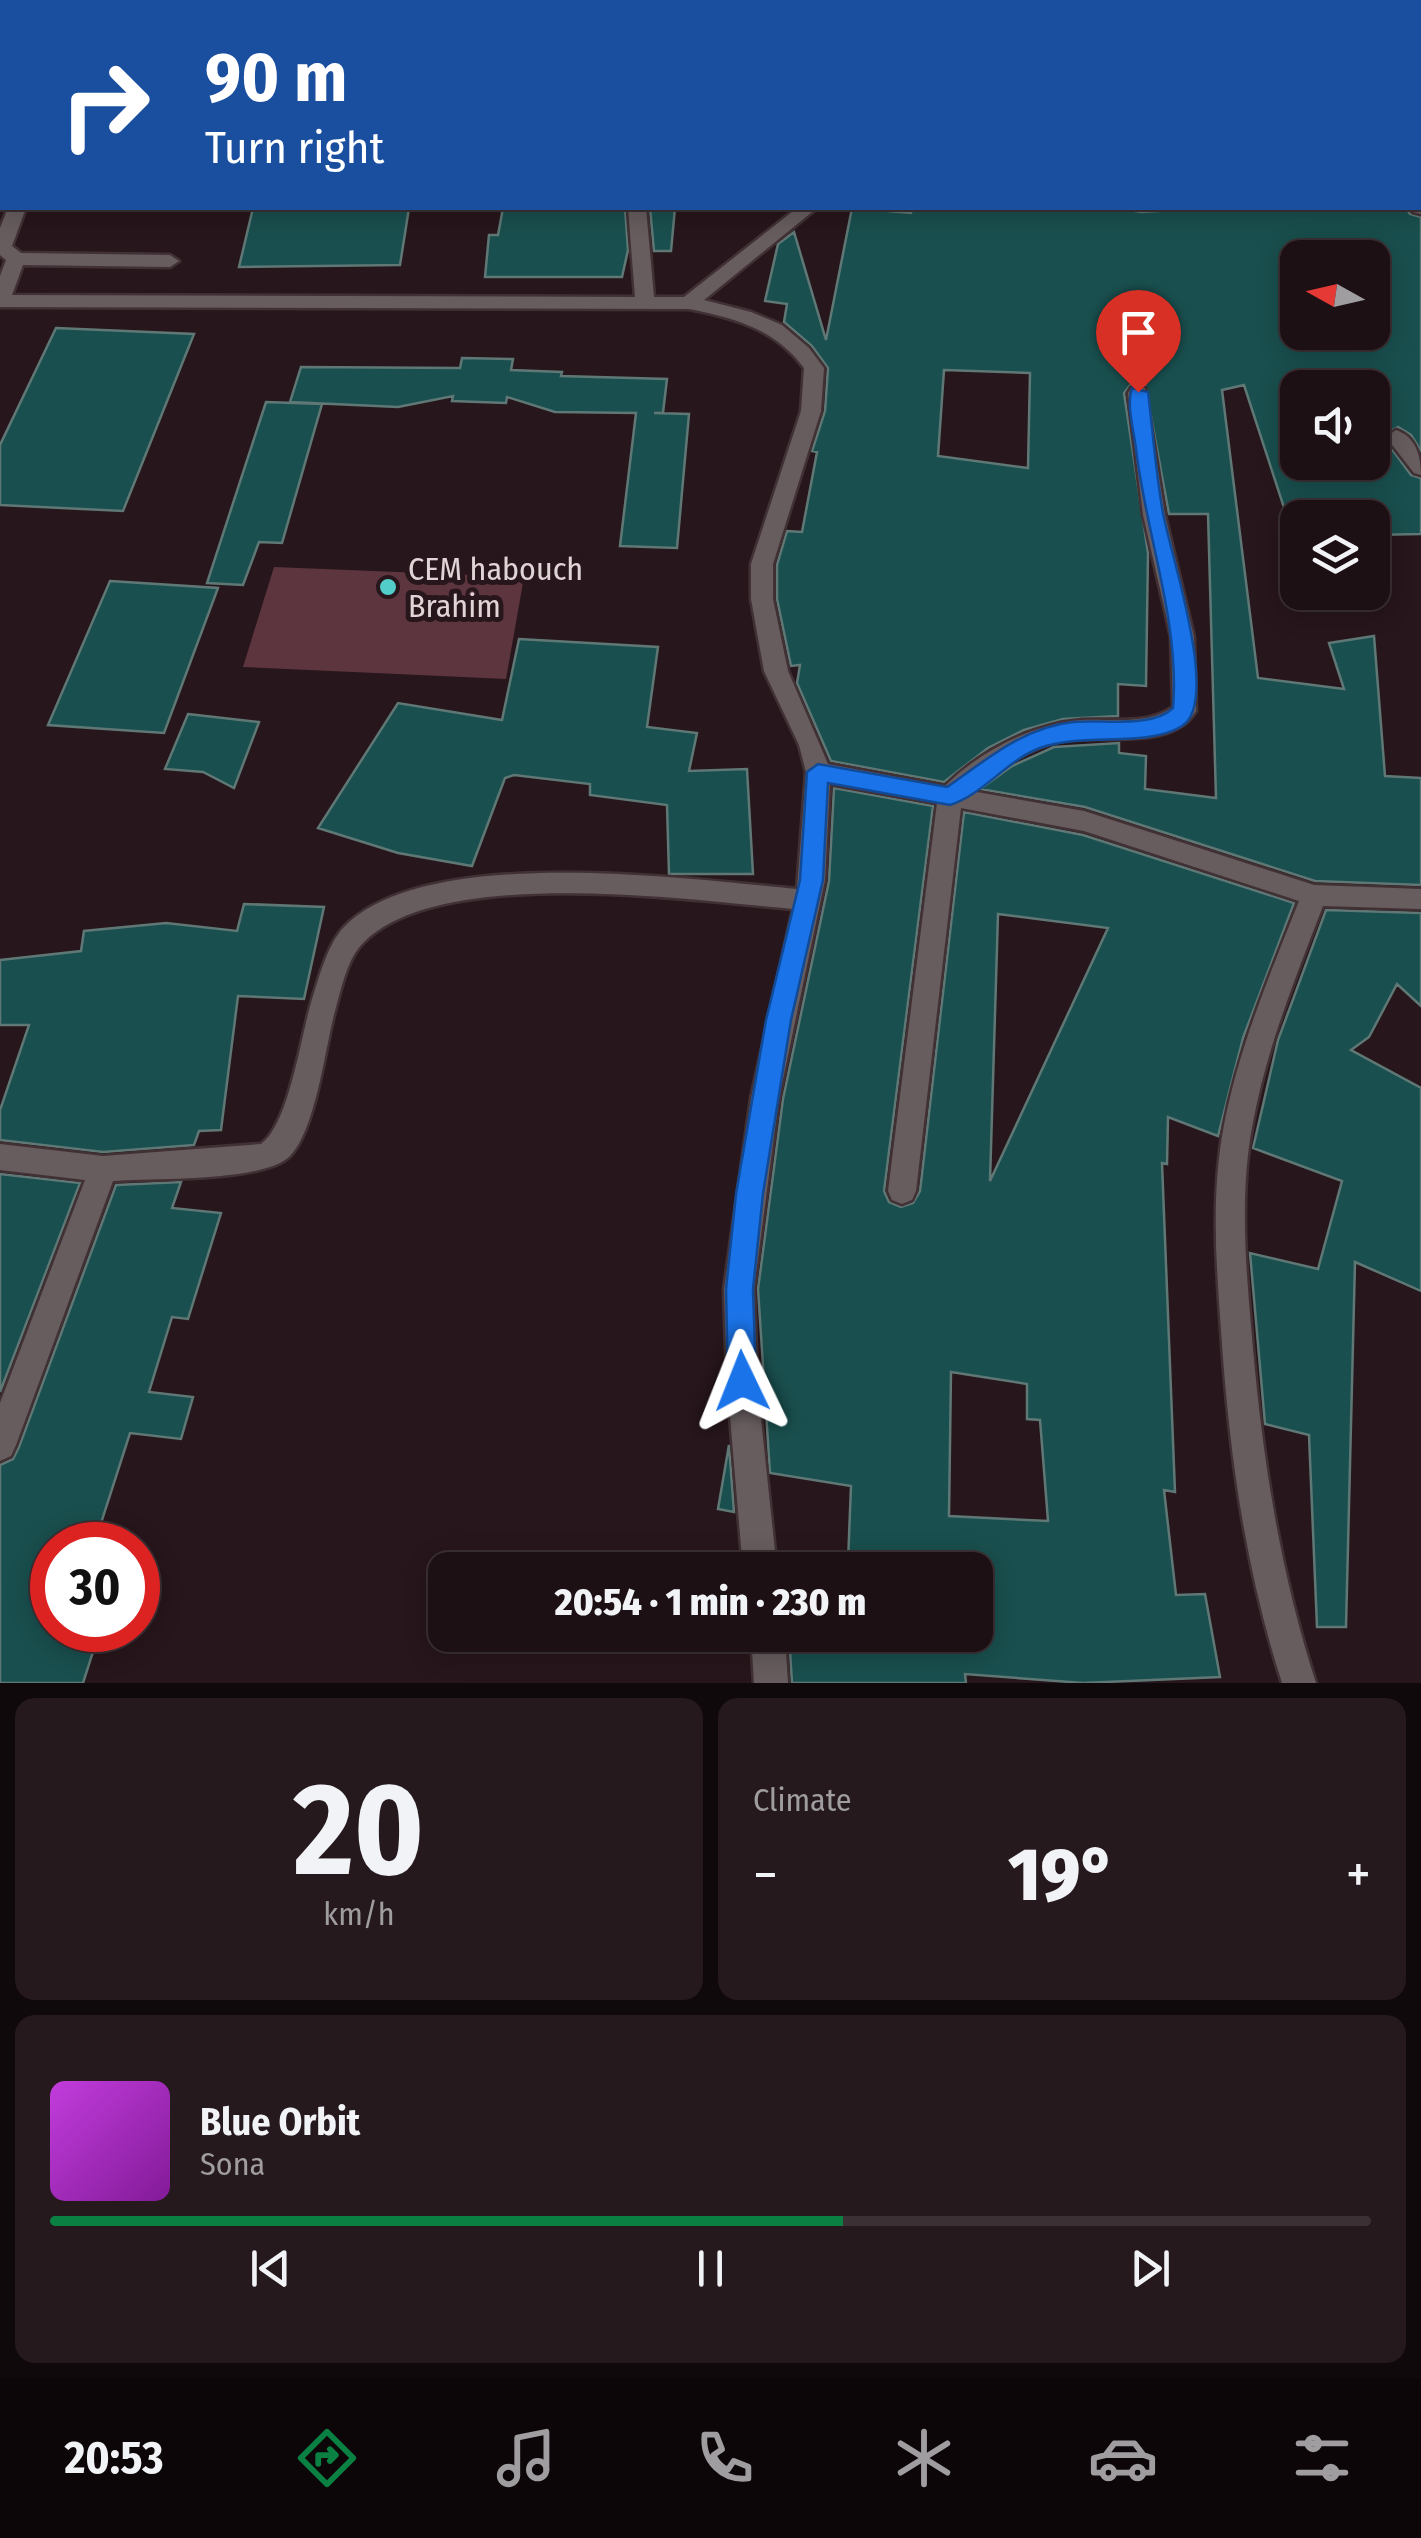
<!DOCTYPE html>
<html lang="en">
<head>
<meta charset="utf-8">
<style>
  :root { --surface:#1d1014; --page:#25191d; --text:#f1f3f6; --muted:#a09da0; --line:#3b3034; --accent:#0b8043 }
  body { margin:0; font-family:"Fira Sans Condensed",sans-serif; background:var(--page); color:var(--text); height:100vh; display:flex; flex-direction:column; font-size:38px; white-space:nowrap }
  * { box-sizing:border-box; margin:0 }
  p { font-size:32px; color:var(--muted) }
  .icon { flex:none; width:55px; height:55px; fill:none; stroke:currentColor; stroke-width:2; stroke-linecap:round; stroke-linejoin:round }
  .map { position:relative; height:1683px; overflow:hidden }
  .details { display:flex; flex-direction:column; gap:15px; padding:15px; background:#10090b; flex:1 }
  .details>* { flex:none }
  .guide { position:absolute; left:0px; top:0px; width:1422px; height:210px; box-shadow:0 5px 25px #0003,0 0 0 2px var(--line); background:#1a4fa0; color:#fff; overflow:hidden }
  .needle { width:65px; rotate:278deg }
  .tools { position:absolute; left:1280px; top:240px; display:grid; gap:20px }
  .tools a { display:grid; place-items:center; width:110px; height:110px; border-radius:20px; background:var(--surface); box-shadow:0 5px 25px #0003,0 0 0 2px var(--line); font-size:50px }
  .speed { position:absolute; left:30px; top:1522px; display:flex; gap:20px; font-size:50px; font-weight:700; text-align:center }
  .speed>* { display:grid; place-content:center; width:130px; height:130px; border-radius:50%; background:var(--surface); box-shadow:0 5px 25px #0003,0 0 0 2px var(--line); line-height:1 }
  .speed .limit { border:15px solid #d22; background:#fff; color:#111 }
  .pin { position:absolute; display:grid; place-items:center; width:85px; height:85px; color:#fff; margin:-102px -42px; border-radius:50% 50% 50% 0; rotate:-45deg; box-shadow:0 0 10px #0007 }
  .pin .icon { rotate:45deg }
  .me { position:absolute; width:110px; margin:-55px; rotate:358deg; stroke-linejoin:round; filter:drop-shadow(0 0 8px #0008) }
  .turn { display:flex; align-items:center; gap:35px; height:210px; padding:0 40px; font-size:45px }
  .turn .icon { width:130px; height:130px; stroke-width:2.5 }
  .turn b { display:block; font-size:70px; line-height:85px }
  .big { font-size:75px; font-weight:800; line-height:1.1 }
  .details .tile { flex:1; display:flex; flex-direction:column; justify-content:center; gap:15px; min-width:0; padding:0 35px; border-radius:20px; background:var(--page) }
  .details .dial { align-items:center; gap:0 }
  .dial b { font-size:130px; line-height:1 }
  .song { display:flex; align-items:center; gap:30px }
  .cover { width:120px; height:120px; border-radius:15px; background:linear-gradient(135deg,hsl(290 70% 55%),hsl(290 70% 35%)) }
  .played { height:10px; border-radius:5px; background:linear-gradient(90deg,var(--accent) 60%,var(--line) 60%) }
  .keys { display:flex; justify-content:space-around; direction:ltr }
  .heat { display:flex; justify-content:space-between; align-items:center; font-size:55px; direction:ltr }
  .details .tiles { flex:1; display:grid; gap:15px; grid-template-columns:1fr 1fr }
  .tile:last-child { grid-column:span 2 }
  .trip { position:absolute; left:428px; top:1552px; width:565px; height:100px; border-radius:20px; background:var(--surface); box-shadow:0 5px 25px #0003,0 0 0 2px var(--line); font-weight:800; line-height:100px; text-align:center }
  .menu { display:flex; height:160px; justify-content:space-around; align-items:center; background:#0c0608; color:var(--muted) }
  .menu .icon { width:70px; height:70px }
  .menu .selected { color:var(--accent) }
  .menu b { font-size:45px; color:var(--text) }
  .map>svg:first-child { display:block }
  .green { fill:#5c353f }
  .building { fill:#194f4e; stroke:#5f7876; stroke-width:2.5; fill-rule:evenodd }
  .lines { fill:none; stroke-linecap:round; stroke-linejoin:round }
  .street-casing { stroke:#413135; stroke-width:5 }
  .street { fill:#675d5f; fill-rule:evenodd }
  .route { fill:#1a73e8; stroke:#114b97; stroke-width:2.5 }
  .poi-dot { fill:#53cdca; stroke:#27161b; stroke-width:4 }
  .labels { text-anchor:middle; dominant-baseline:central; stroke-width:10; stroke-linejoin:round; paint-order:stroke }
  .poi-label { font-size:32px; fill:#e0d4d6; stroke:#27161b; text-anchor:start }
</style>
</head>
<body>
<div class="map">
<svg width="1421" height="1683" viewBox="0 0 1421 1683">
  <rect width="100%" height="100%" fill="#27161b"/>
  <path class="green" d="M274,567L524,577L506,679L243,667Z"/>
  <path class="building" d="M253,208H409L400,265L239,267Z
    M503,208H625L628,250L622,277H485L489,235H498Z
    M650,208H675L671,251H654Z
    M852,208L911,213V208H1117L1141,212L1209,208H1406L1410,214L1421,217V451L1411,435L1398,427L1382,436L1411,475L1421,478V534L1372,535V518H1298V525L1290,526L1244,385L1222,390L1258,678L1344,689L1329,643L1374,636L1385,776L1421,778V885L1315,881L1085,807L980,789L1012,766L1054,747L1119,743V753L1146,756L1145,789L1216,798L1208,514H1169L1145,384H1131L1124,393L1148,553L1146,686L1118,684V716L1063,719L1024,730L988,748L944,782L831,761L797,683L800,665L791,666L777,599V565L787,531L802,532L817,452L812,451L825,411L828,368L812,346L784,322L787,304L765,301L778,244L794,232L826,340ZM1298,258H1372V332H1298ZM944,370L1030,373L1028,468L938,456ZM1298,388H1372V462H1298Z
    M56,328L194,334L123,511L0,505V445Z
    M462,358L513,359L511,370L562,372L561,376L667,379L663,413H654L689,414L677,548L620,546L636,413L555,412L507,397L506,403L452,401L453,396L398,407L290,402L301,367L460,368Z
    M266,402L322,404L282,543L259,542L243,585L207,583Z
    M110,581L218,588L164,733L48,725Z
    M519,639L658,647L647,727L697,733L689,771L747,769L753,874H669L667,805L590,795V784L514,775L505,778L472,866L398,853L318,828L398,703L502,720Z
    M188,714L259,722L234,788L203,772L165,769Z
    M834,788L933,806L884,1191L889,1202L901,1207L913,1203L920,1191L964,812L1083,835L1294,903L1243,1038L1218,1136L1168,1117L1167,1164L1162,1163L1175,1492L1164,1490L1176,1595L1205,1594L1220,1677L1083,1683L965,1674L966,1683H792L789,1635H849L850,1642L975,1635V1570L848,1562L851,1486L770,1473L758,1289L783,1099L829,881ZM998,914L1108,928L990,1181ZM951,1372L1027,1384V1419L1040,1420L1048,1521L949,1516Z
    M244,904L324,907L304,999L238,996L221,1130L199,1131L194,1145L103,1152L0,1140V1110L29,1025H0V960L81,951L84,931L166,923L237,931Z
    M1326,910L1421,913V1006L1397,984L1369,1037L1351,1050L1421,1088V1291L1355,1262L1346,1627H1317L1309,1435L1265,1424L1250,1253L1318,1269L1342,1181L1253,1148L1278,1040Z
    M0,1174L80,1183L0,1392Z
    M181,1182L172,1208L221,1213L188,1319L172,1317L149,1392L193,1397L181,1439L130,1433L94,1545H52V1630H100L83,1683H0V1465L13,1459L19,1447L116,1185Z
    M729,1445L734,1512L718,1509Z"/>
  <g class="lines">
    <g class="street-casing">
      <path id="street" d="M55,0H71V2H55Z
        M604,0H620V2H604Z
        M1215,0H1231L1233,2H1217Z
        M1421,203V214L1413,212L1410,208H1420Z
        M8,208H26L12,246L21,253L170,255L179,261L170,267L23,265L12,295L635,297L628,208H646L654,297H684L797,208H817L704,300L751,312L782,325L809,348L824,368L821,411L773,564V599L788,671L828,764L945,786C980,751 1032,724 1082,720C1113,718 1146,726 1173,707L1171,637L1143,515L1128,393L1131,388H1145L1165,515L1194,637L1196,711C1170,754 1094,731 1053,743C1023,752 995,770 971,791L1084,811L1314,885L1421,889V909L1323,906C1296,976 1267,1047 1253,1122C1240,1189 1245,1258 1251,1326C1261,1448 1278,1566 1316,1683H1282C1245,1568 1229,1451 1221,1330C1216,1262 1211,1193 1224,1125C1239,1047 1270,974 1299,901L1084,831L961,808L916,1191L912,1200L902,1204L892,1200L888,1191L937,803L830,784L825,880L779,1098L754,1289L757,1381L777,1570H743L727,1381L724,1289L751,1098L793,909C689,900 442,865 364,942C347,958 341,990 335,1011C325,1048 316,1129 290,1156C265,1182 151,1178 113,1181L16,1445L11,1456L0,1461V1403L85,1180L0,1170V1144L103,1156L261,1144C290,1123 301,1033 313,996C320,974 328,944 344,927C426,843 688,879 797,889L806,772L799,745L764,671L751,599V564L801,411L804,368C775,329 735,318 689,309L0,307V276L6,260L0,255V228Z
        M1396,430C1416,437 1421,456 1421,475L1414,473L1386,437Z
        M751,1635H785L788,1683H754Z"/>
    </g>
    <use href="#street" class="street"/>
  </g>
  <path class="route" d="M1132,388L1148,392C1153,433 1156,474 1163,513C1170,553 1221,702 1182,726C1147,748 1082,732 1040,748C1007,760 984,794 950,805L828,783L823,880L791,1020L763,1194L753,1289L756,1381L752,1391L742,1395L732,1391L728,1381L726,1289L736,1194L766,1020L800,880L807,772L818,764L947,787C986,760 1024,727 1073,722C1101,719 1151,729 1173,708C1180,622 1146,535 1136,449C1134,431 1126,405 1132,388Z"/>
  <circle class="poi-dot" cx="388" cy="587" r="10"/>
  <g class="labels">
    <g class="poi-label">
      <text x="408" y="569">CEM habouch<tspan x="408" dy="37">Brahim</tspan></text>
    </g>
  </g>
</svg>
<div class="tools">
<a><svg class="needle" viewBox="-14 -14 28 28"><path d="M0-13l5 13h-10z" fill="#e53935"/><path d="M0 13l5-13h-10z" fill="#a09da0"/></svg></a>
<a><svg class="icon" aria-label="sound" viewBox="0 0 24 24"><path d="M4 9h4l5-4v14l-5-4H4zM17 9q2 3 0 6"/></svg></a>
<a><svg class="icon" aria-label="layers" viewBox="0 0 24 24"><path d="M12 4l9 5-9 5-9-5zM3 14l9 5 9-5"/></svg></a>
</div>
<div class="speed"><div class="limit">30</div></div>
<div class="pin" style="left:1138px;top:392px;background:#d93025"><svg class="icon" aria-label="arrive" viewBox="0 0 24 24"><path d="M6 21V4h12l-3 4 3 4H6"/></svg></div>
<svg class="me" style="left:742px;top:1381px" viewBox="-20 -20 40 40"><path d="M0-17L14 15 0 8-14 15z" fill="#1a73e8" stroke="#fff" stroke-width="4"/></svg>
<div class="trip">20:54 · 1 min · 230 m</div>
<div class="guide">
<div class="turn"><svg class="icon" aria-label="right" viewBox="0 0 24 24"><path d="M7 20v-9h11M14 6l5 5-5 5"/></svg><div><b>90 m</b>Turn right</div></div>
</div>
</div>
<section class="details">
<div class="tiles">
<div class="tile dial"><b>20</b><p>km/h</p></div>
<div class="tile"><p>Climate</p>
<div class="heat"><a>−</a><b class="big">19°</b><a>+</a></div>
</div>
<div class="tile">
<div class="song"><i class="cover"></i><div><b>Blue Orbit</b><p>Sona</p></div></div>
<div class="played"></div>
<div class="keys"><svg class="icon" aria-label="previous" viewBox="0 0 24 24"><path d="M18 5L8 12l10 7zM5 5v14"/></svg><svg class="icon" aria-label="pause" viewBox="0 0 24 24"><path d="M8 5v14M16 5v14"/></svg><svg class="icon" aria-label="next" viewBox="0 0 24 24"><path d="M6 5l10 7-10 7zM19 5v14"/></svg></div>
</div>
</div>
</section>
<nav class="menu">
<b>20:53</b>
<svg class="icon selected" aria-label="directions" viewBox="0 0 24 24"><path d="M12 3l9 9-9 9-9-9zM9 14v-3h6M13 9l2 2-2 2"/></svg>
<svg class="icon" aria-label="music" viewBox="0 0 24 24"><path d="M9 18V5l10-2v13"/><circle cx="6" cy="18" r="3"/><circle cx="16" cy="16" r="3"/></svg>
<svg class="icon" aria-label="phone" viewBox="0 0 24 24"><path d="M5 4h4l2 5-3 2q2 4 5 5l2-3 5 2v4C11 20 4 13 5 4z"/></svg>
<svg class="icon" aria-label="climate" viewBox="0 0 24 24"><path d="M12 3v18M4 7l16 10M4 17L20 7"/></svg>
<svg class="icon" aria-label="car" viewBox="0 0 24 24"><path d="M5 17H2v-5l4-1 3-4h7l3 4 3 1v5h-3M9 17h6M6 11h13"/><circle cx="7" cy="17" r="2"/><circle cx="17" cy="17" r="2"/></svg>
<svg class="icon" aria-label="filters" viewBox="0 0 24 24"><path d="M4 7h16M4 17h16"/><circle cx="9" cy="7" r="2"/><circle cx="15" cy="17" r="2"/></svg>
</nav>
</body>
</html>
